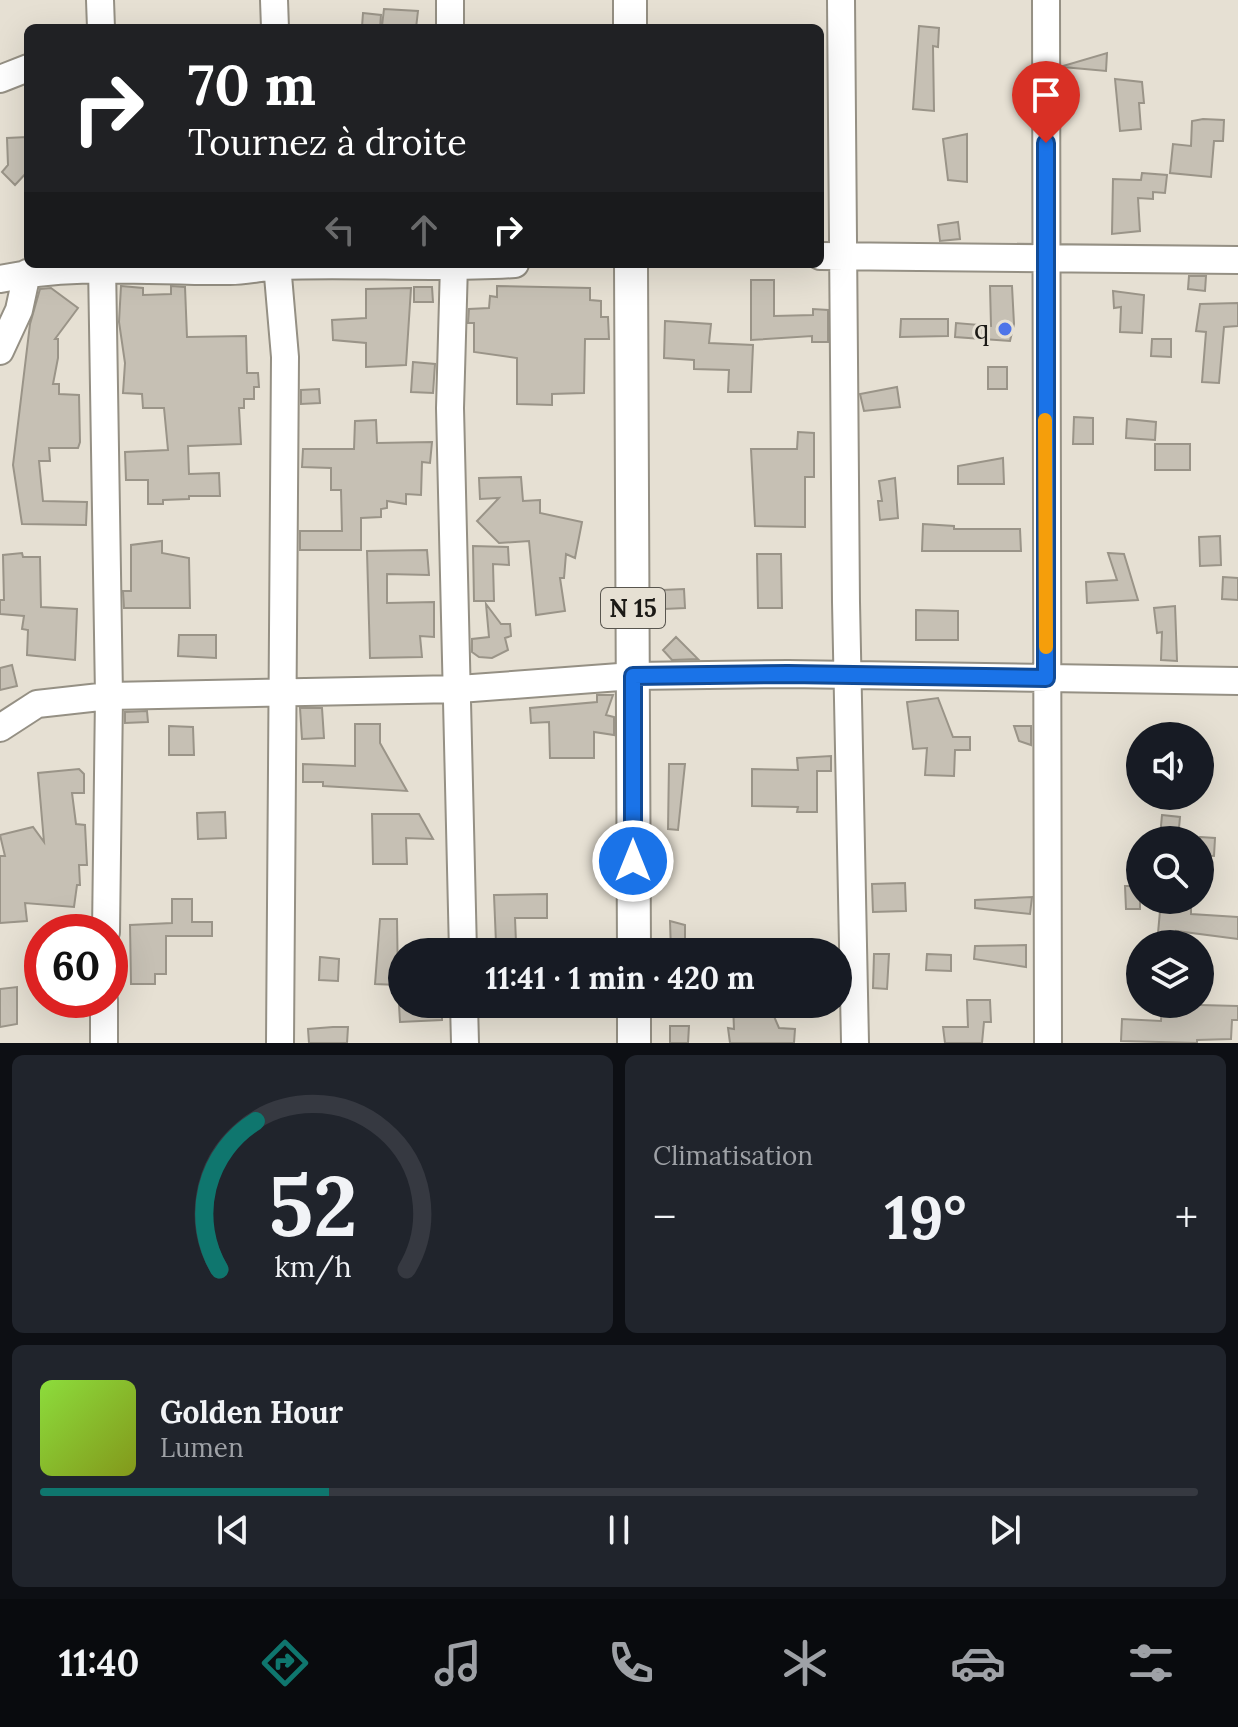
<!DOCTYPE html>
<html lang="fr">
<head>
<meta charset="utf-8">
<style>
  :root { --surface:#171b24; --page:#20242c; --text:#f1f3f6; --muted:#9ea1a6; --line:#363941; --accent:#0f766e }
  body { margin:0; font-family:Lora,serif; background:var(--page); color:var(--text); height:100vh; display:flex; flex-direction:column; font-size:30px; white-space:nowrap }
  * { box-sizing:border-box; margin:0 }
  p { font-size:26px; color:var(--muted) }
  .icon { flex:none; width:44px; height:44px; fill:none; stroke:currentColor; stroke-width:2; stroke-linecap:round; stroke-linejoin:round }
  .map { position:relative; height:1043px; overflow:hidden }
  .drawer { display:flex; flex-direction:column; gap:12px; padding:12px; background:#0d0f14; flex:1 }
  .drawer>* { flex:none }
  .top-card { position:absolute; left:24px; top:24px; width:800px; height:244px; border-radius:12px; box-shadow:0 8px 32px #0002; background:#202124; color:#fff; overflow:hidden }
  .fabs { position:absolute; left:1126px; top:722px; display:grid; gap:16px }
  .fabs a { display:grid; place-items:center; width:88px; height:88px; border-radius:50%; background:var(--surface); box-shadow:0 8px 32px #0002; font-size:40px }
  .speed { position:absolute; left:24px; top:914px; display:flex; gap:16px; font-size:40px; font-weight:700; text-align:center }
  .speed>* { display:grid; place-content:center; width:104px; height:104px; border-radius:50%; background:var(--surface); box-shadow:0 8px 32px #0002; line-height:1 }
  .speed .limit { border:12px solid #d22; background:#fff; color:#111 }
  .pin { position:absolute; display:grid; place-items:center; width:68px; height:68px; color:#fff; margin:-82px -34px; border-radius:50% 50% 50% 0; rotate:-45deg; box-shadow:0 0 8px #0007 }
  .pin .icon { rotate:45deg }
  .me { position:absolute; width:88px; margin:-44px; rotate:0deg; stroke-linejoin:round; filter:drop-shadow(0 0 6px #0008) }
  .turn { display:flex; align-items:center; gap:28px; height:168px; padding:0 32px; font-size:36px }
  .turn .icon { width:104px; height:104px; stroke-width:2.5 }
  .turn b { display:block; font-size:56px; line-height:68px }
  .lanes { display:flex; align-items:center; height:76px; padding:0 32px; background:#0003; justify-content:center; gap:40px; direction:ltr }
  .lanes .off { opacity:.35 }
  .big { font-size:60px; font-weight:700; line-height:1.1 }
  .drawer .widget { flex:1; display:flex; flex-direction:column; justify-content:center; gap:12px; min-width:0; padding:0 28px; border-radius:12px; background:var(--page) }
  .drawer .dial { align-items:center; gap:0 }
  .dial svg { height:208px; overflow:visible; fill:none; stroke:var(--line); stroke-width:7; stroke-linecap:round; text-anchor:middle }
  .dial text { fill:var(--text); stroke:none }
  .song { display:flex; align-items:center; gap:24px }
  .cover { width:96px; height:96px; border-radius:12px; background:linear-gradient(135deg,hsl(90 70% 55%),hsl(70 70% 35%)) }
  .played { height:8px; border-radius:4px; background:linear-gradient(90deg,var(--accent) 25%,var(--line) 25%) }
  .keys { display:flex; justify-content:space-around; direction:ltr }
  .heat { display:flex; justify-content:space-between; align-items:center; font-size:44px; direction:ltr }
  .drawer .tiles { flex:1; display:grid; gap:12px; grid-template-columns:1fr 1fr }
  .widget:last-child { grid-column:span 2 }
  .trip { position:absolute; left:388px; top:938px; width:464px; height:80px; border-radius:40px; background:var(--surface); box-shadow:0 8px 32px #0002; font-weight:700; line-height:80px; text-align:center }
  .dock { display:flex; height:128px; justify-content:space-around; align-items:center; background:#090b0e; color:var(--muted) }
  .dock .icon { width:56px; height:56px }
  .dock .current { color:var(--accent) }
  .dock b { font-size:36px; color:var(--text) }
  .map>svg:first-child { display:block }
  .building { fill:#c6c0b4; stroke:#9a9488; stroke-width:2 }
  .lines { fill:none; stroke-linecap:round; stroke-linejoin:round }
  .minor-casing { stroke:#959084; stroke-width:30 }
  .major-casing { stroke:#959084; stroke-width:36 }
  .minor { stroke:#fff; stroke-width:26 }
  .major { stroke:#fff; stroke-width:32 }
  .route-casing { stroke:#114b97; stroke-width:20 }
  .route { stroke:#1a73e8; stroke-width:14 }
  .slow { stroke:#f59e0b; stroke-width:14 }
  .poi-dot { fill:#4e75e9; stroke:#e6e0d3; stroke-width:3 }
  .labels { text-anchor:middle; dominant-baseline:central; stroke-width:6; stroke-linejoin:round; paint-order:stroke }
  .shield { fill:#e6e0d3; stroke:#58554e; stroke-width:2 }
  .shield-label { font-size:24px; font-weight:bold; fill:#1b1915 }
  .poi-label { font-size:26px; fill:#1b1915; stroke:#e6e0d3; text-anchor:end }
</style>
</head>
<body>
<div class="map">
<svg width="1238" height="1043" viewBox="0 0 1238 1043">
  <rect width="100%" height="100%" fill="#e6e0d3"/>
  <path class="building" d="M384,9L418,11L416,28L382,26Z
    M363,13L381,15L380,28L362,27Z
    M919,26L939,28L938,47L933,46L934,111L913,109Z
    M1107,53L1106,71L1063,67V66Z
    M1115,79L1142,82L1144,103H1139L1141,129L1120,131Z
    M1203,119L1224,120L1223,141H1214L1211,177L1170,173L1173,144L1191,146L1192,121Z
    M967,134V182L948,180L943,139Z
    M27,137L28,171L15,185L2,172L8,165L7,138Z
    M1142,173L1167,175L1165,193L1153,192V199L1138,198L1140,231L1112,234L1113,179L1141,180Z
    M958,222L960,239L940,241L938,225Z
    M1189,276H1206L1205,291L1188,289Z
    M751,280H774V316L813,315V309L828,310V342H812V336L751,340Z
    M121,286L143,288V295L171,294V286L185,287L187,337L246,336L247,373H258L259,387H254V399H244V408H239L241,444L188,446L189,474L219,473L220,496H189V499L163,500V504H148V480H126L125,452L168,450L164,408H143L142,394L123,393L125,363L119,322Z
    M497,286L590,288V300L601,301V317H608L609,339H585L584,393L552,394V405L517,404V358L474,352V323H468L469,309L489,308L490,296L497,297Z
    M990,286H1012L1014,324L1010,341L955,337L956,323L991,326Z
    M414,287H432L433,302H414Z
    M51,288L78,308L55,339H58V358L53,384H59V394L79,395L80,442L78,448H49L50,461H39L43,501L87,502L86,525L22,524L13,465L30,324L40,289Z
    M411,288L406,365L366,367V343L333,340L332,320L366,318V289Z
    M1113,291L1144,295L1142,333L1120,332L1121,307L1114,308Z
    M1238,303V326L1224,327L1219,383L1202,382L1206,332L1196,331L1200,304Z
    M901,319H948V336L900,337Z
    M665,321L711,324L709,343L753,345L751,392H728L729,370L694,369V360L664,358Z
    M1152,339H1171V357L1151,356Z
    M413,362L435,364L433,393L411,392Z
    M988,367H1007V389H988Z
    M897,387L900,407L864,411L860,394Z
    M319,389L320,403L301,404V390Z
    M1074,417L1093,418V444H1073Z
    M1127,419L1156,422L1155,440L1126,438Z
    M376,420L377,443L432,442L430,463L422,462L421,495L406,494V504L387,501V508L381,509V517L361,518V550H300V531H342L341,490H331V468L302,467L303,449H354L355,421Z
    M798,432L814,433V477H805V527L755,526L751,449H797Z
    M1155,444H1190V470H1155Z
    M1003,458L1004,484H958V466Z
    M521,477L523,501L540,500V513L582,522L575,558L566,554L564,578H560L565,611L536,615L529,541L499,543L477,521L499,498L480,499L479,478Z
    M895,478L898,518L880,520L878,501H882L879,481Z
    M923,524L954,526V529H1020L1021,551H922Z
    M1220,536L1221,565L1200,566L1199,537Z
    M162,541V553L189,558L190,608H124L123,591H131V545Z
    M473,546L508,547L509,565L493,564L494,601H474Z
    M427,550L429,575L387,574V603L434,602V637L420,636L422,657L370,658L367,551Z
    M22,553L23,557H40L41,607L77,609L75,660L27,655L28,630L22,629L24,616L0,614V600H4L3,555Z
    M1108,553L1124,554L1138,600L1087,603L1086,582L1117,580Z
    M757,554H781L782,608H758Z
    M1223,577L1238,578V600L1222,599Z
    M684,589L685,608L664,609L663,590Z
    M486,604L501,624H510L511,636L505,638L508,650L492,658L479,657L472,652V639L489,637Z
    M1175,606L1177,661L1161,660L1162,632L1157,633L1154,608Z
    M916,610L958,611V640H916Z
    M179,635H216V658L178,656Z
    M676,637L698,659L672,660L663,650Z
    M12,665L17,686L0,690V668Z
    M597,695H613L606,715L614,717V735L594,732V758H550L549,722L531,723L530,708L597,702Z
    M938,698L953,737H970V750H955L954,776L925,775L927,748L913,749L907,702Z
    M300,708H322L324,738L302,739Z
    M147,711L148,722L125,723V712Z
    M355,724H380V743L407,791L323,786V782H303V764L355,766Z
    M169,726L193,727L194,755H169Z
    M1014,726H1031V745L1019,741Z
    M831,756V771H817V812H797L798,807L752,806V769L798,770L797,758Z
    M669,764H685L678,830L668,829Z
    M79,769L84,774V793H72L76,824L85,825L87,865H79L80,885H77L74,907L25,903L27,921L0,923V856H5L0,835L33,827L44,842L38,773Z
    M225,812L226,838L198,839L197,813Z
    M372,814H419L433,839L406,838L407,864H373Z
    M1162,815L1180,817L1178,839L1160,837Z
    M1200,837L1215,838L1214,856L1200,855Z
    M905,883L906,911L873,912L872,884Z
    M1125,886H1140V909H1126Z
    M547,894V918H515L516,942L496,943L494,895Z
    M1032,897L1030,914L975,908V900Z
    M172,899H192V922H212V936H166V974H155V984H131L130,925L172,923Z
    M1161,900H1191V914L1238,917V939L1176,931V944H1157Z
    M380,919H397L398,985L375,984Z
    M670,921L685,925V952H671Z
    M1026,945V967L974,959L975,946Z
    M874,954H889L887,989L873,988Z
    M927,954L951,955V971L926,970Z
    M320,957L339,959L338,981L319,980Z
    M17,987V1024L0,1027V989Z
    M967,1000H990L991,1022H984L982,1043H945L943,1027H968Z
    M442,1004V1020L400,1022L399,1005Z
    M733,1004H768L767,1014H773L779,1028L795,1029L794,1043H730L728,1028L734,1029Z
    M1162,1004L1238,1006V1020H1232L1231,1039L1197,1040V1043L1121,1041L1122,1019L1161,1021Z
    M670,1026H689L688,1043H670Z
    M333,1027H348L347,1043H309L308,1029Z"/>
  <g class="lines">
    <g class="minor-casing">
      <path id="minor" d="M100,0L101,28
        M274,0L275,28
        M841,0L846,602L855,1043
        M1046,0L1048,1043
        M450,28V0
        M0,79L28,68
        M820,256L1238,260
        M102,264L109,696L106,932
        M277,264L285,357L280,1043
        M454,264L450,408L463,952
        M0,279C77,263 152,272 230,271C246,271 262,267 278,266C357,263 436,269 515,264
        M0,351L19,310L27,273
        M0,728L37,704L109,696L459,689L633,676L788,674L1238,681
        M464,1004L465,1043
        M104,1043V1000"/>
    </g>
    <g class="major-casing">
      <path id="major" d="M630,0V28
        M631,264L634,952
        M634,1004V1043"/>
    </g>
    <use href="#minor" class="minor"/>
    <use href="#major" class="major"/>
  </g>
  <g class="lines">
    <g class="route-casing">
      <path id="route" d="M633,861V676L788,674L1046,678V143"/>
    </g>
    <use href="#route" class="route"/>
    <path class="slow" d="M1045,420L1046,647"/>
  </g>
  <circle class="poi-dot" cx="1005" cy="329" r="8"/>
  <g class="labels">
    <rect class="shield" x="601" y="588" width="64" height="40" rx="6"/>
    <g class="shield-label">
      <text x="633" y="608">N 15</text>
    </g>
    <g class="poi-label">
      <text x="989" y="329">q</text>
    </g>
  </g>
</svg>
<div class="fabs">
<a><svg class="icon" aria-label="sound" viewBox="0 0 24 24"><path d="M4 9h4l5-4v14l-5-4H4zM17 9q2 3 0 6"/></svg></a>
<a><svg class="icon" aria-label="search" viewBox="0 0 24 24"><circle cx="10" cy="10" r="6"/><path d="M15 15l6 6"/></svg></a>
<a><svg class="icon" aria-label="layers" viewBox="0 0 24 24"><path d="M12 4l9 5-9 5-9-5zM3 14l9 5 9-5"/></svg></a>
</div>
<div class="speed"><div class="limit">60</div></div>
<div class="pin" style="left:1046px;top:143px;background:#d93025"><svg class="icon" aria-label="arrive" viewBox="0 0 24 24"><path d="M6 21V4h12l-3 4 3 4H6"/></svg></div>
<svg class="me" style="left:633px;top:861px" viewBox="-20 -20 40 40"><circle r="17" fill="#1a73e8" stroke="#fff" stroke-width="3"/><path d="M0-11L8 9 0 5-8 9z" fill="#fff"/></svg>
<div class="trip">11:41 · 1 min · 420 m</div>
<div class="top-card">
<div class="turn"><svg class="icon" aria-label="right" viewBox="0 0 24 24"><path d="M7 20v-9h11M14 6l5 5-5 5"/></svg><div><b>70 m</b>Tournez à droite</div></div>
<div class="lanes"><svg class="icon off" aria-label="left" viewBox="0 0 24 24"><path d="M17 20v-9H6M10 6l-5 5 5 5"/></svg><svg class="icon off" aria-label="ahead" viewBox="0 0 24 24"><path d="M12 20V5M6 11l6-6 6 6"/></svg><svg class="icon" aria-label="right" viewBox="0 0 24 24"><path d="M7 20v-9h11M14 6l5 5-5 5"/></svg></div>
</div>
</div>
<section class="drawer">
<div class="tiles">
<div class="widget dial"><svg viewBox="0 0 100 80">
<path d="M14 69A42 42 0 1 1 86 69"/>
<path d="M14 69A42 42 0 0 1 28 12" stroke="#0f766e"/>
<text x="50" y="56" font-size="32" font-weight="700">52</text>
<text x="50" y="72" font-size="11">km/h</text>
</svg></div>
<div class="widget"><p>Climatisation</p>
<div class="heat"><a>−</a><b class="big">19°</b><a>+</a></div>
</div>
<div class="widget">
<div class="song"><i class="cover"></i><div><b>Golden Hour</b><p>Lumen</p></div></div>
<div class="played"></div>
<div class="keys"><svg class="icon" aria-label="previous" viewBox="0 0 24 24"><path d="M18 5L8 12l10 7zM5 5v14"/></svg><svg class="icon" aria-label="pause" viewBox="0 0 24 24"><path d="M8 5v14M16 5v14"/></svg><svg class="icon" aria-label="next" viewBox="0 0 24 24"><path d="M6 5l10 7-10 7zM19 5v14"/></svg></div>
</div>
</div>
</section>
<nav class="dock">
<b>11:40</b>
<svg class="icon current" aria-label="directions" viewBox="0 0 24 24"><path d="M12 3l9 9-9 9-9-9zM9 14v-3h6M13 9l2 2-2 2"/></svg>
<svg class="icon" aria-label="music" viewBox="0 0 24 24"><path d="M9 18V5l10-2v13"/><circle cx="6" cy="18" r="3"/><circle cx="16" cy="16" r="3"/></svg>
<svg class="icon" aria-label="phone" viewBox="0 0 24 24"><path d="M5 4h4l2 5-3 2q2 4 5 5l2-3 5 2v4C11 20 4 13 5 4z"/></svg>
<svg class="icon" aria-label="climate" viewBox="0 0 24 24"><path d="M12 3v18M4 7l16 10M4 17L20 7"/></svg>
<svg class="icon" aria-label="car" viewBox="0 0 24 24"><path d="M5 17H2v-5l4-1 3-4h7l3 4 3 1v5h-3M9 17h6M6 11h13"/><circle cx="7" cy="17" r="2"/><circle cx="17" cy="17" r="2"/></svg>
<svg class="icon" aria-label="filters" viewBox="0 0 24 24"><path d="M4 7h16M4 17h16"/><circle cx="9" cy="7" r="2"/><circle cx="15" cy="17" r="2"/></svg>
</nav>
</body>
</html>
